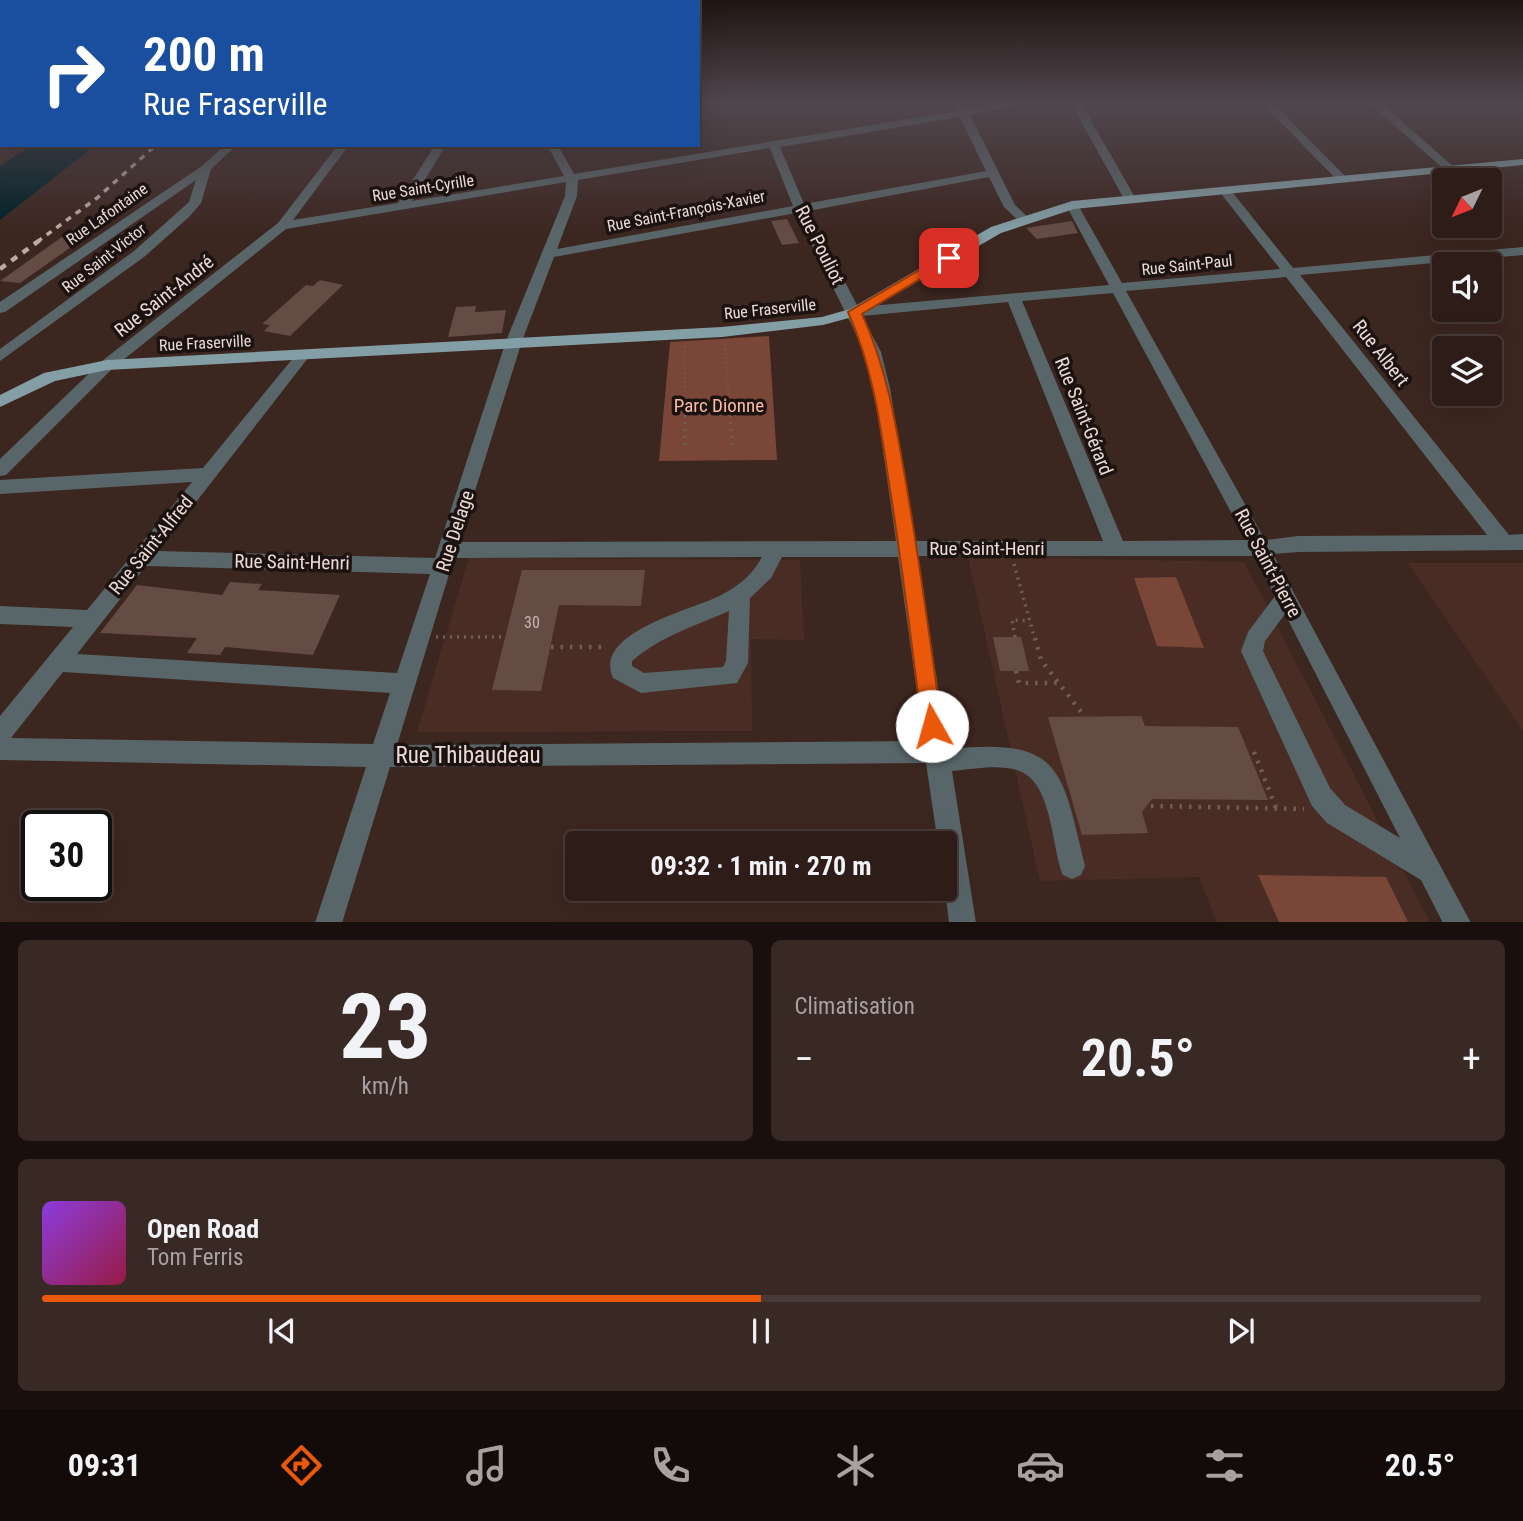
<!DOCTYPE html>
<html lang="fr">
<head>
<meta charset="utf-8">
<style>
  :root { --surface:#2d1c18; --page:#392925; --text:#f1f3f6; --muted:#a7a1a2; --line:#483a37; --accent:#ea580c }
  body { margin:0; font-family:"Roboto Condensed",sans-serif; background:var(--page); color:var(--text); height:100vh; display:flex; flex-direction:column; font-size:26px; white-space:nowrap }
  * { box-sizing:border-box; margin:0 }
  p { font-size:23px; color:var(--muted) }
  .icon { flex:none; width:38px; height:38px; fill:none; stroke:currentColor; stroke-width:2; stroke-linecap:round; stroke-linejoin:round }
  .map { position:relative; height:922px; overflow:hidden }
  .details { display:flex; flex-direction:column; gap:18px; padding:18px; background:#190f0d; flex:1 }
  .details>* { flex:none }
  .top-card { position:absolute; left:0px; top:0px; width:700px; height:147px; box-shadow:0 7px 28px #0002,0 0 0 2px var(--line); background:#1a4fa0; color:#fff; overflow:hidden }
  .needle { width:46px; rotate:227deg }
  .controls { position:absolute; left:1432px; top:168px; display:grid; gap:14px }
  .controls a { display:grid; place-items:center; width:70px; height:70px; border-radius:7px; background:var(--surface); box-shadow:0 7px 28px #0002,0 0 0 2px var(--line); font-size:35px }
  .speed { position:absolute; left:21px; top:810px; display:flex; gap:14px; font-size:35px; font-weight:700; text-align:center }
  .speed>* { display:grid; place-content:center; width:91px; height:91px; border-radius:50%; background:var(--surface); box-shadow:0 7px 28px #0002,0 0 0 2px var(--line); line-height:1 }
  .speed .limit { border:4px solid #111; border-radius:10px; background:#fff; color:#111 }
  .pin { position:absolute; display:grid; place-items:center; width:60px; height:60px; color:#fff; margin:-30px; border-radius:14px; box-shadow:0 4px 10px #0006 }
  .me { position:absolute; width:77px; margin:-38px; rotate:353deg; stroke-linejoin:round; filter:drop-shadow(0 0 5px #0008) }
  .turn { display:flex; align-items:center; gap:24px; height:147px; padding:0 28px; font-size:32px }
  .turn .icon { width:91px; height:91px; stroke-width:2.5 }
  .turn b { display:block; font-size:49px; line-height:60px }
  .big { font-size:52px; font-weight:700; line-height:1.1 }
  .details .tile { flex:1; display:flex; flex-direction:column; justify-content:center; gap:10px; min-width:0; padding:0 24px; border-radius:10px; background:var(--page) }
  .details .dial { align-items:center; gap:0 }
  .dial b { font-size:91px; line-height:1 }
  .song { display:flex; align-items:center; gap:21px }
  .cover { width:84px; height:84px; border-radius:10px; background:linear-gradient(135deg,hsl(270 70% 55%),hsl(340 70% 35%)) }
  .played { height:7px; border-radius:4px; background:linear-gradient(90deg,var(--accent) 50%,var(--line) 50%) }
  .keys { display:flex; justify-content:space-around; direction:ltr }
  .heat { display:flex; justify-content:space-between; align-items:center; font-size:38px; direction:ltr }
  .details .tiles { flex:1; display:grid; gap:18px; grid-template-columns:1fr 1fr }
  .tile:last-child { grid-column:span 2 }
  .trip { position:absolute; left:565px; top:831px; width:392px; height:70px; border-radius:7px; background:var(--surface); box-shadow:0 7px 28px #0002,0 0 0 2px var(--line); font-weight:700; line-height:70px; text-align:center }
  .tabs { display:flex; height:112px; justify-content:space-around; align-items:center; background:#120b0a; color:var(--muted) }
  .tabs .icon { width:49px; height:49px }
  .tabs .active { color:var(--accent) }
  .tabs b { font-size:32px; color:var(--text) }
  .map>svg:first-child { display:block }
  .built { fill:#492d25 }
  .green { fill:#794637 }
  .water { fill:#001f27 }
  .building { fill:#644b44 }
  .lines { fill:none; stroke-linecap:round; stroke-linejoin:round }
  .path-far2 { stroke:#715d58; stroke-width:2.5; stroke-dasharray:1 3.5; stroke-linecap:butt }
  .path-far1 { stroke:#715d58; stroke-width:3.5; stroke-dasharray:2 5; stroke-linecap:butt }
  .path { stroke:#715d58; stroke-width:4.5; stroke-dasharray:2.5 7; stroke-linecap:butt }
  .minor { fill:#596669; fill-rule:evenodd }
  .major { fill:#849ea5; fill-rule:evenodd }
  .rail-far1 { stroke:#bbaaa5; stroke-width:3.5; stroke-dasharray:6 6; stroke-linecap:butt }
  .rail { stroke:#bbaaa5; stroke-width:4.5; stroke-dasharray:7 7; stroke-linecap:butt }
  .route { fill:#ea580c; stroke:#983908; stroke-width:2 }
  .labels { text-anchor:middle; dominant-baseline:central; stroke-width:7; stroke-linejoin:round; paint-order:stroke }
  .far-street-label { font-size:16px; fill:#eadbd6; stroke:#1c120f }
  .number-label { font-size:16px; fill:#c8b7b2 }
  .street-label { font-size:19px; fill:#eadbd6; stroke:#1c120f }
  .park-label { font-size:19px; fill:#fbbba8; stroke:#1c120f }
  .near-street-label { font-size:23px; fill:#eadbd6; stroke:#1c120f }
</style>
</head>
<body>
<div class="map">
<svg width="1523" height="923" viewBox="0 0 1523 923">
  <rect width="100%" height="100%" fill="#3c2620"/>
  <path class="built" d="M968,557L1244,562L1430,922H1217L1199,877L1040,881Z
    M469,558L800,560L804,640L751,639L752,731L417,732Z
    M1408,563H1523V731Z"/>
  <path class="green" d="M769,336L777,460L659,461L670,342Z
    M1176,577L1204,648L1157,646L1134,578Z
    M1258,875L1386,877L1408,922H1279Z"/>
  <path class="water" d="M32,145H96L0,220V166Z"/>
  <path class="building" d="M787,219L799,243L782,245L771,221Z
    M1072,221L1078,233L1037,239L1026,228Z
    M76,227L84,238L20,283L0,281Z
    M320,280L343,285L290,336L264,331L270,325L262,324L306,285L313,286Z
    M476,306L475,312L506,310L502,333L448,337L456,307Z
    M522,570H645L641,606L559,605L541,691L492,690Z
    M230,582L262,584L258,590L340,595L313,655L225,647L220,655L187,653L197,638L100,633L137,585L222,595Z
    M993,637H1021L1029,671H1000Z
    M1141,716L1145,726L1238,727L1268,800L1152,799L1142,812L1148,833L1082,835L1048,717Z"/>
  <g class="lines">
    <path class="path-far2" d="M725,344L730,417
      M685,346V417"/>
    <path class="path-far1" d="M685,415V445
      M730,415L732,445
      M1014,564L1035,640
      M436,637H504
      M1015,637L1012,620L1030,621"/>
    <path class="path" d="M1035,638L1041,660L1085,717
      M551,647H608
      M1016,671L1019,683H1058
      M1254,752L1276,808
      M1151,806L1304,809"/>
    <path class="minor" d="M954,103H964L967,109L1003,103H1029L970,115L1015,205L1030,219L1020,222L1004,207L989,177L808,211L858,307L1109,285L1066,205L1072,201L1078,205L1122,283L1280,269L1219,191L1225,187L1229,188L1293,268L1523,247V255L1300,275L1509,535L1523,534V550L1298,552L1273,554L1471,923H1443L1421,880L1327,823L1312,806L1241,651L1248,632L1275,596L1254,556H917L948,749C1061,738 1061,766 1085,866L1081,875L1072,879L1063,875C1051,846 1053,781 1017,770C997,764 972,769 952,771L976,923H949L945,889V844H938L926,763L390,767L342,923H315L366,767L0,760V716L73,627L0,624V606L87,610L192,482L0,494V480L203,468L298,352L303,350L311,355L308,358L158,551L435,558L506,341L565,196L566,182L286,229L112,369L6,475L0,476V459L102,361L278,223L338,145H349L293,220L398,203L435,145H446L412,201L564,176L547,145H558L574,174L957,111ZM960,117L986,171L804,204L780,147ZM770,148L793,206L557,249L577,196L578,180ZM796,213L865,352L874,388L896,541L459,542L522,341L554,257ZM1286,277L1487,535L1298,536L1265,540L1126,291ZM1113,293L1246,540L1123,541L1022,301ZM1008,302L1103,541H915L890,388L881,352L862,316ZM762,557C753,574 740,585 723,594C695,610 592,631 613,678L641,693L737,683L748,663L750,598L771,578L782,557H898L924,741L397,745L454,558ZM146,566L430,574L397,673L77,654ZM729,611L726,661L723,667L644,673L632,666V661C661,636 695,626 729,611ZM1285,614L1400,838L1345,805L1330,788L1263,651L1265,641ZM63,672L390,693L373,744L11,738Z
      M1071,103H1081L1136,199L1134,202L1124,199Z
      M1262,103H1273L1346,177V181H1338Z
      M1369,103H1381L1454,167V171H1446Z
      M225,145H237L211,169L201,203L189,217L144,257L0,361V349L134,251L189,202L196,180L5,312L0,313V302L202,166Z"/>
    <path class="major" d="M0,114H2L0,121Z
      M1523,159V165L1074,209L1001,233L860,315L823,325L722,337L107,370L55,381L0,407V395L44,373L107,360L722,327L822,317L850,309L991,227L1072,201Z"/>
    <path class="rail-far1" d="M37,242L97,198L156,145"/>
    <path class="rail" d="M0,269L40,240"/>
  </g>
  <linearGradient id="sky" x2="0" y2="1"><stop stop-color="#211512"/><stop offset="0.44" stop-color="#50474e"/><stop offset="1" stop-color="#50474e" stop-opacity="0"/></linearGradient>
  <rect width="1523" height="232" fill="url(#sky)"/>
  <path class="route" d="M945,255L955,258L862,314C887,369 896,424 906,483C920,564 931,645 942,726L939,733L932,736L925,733L922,726C912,645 902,564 889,483C880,422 873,369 848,312Z"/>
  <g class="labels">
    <g class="far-street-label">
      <text transform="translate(423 188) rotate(-9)">Rue Saint-Cyrille</text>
      <text transform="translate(686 211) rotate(-11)">Rue Saint-François-Xavier</text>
      <text transform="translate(107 214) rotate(-35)">Rue Lafontaine</text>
      <text transform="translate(104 258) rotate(-38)">Rue Saint-Victor</text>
      <text transform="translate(1187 265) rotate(-6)">Rue Saint-Paul</text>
      <text transform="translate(770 309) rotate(-6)">Rue Fraserville</text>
      <text transform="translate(205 343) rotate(-3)">Rue Fraserville</text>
    </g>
    <g class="number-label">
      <text x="532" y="622">30</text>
    </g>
    <g class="street-label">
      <text transform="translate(820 245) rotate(63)">Rue Pouliot</text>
      <text transform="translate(164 296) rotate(-38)">Rue Saint-André</text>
      <text transform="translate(1381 353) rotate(52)">Rue Albert</text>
      <text transform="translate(1084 416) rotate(68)">Rue Saint-Gérard</text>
      <text transform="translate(455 531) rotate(-72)">Rue Delage</text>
      <text transform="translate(151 545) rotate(-51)">Rue Saint-Alfred</text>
      <text x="987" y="548">Rue Saint-Henri</text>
      <text transform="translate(292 562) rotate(1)">Rue Saint-Henri</text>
      <text transform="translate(1268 563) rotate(62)">Rue Saint-Pierre</text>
    </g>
    <g class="park-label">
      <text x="719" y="405">Parc Dionne</text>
    </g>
    <g class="near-street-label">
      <text x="468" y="755">Rue Thibaudeau</text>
    </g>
  </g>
</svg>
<div class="controls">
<a><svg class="needle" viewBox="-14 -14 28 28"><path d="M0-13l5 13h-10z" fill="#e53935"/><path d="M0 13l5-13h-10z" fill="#a7a1a2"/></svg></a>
<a><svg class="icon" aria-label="sound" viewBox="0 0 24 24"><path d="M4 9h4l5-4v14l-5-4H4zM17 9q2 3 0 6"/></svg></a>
<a><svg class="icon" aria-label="layers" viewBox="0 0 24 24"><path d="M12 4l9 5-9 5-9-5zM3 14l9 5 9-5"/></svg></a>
</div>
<div class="speed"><div class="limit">30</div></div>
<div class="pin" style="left:949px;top:258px;background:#d93025"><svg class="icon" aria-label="arrive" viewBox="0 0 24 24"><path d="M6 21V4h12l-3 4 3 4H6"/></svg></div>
<svg class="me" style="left:932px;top:726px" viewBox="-20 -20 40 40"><circle r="19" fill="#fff"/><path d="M0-13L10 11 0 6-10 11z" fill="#ea580c"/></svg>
<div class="trip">09:32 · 1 min · 270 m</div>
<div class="top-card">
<div class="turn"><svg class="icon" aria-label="right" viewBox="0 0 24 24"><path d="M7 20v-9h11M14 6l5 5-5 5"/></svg><div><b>200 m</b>Rue Fraserville</div></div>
</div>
</div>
<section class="details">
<div class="tiles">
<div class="tile dial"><b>23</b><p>km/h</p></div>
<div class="tile"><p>Climatisation</p>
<div class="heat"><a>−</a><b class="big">20.5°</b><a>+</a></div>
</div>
<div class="tile">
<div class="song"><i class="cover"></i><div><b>Open Road</b><p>Tom Ferris</p></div></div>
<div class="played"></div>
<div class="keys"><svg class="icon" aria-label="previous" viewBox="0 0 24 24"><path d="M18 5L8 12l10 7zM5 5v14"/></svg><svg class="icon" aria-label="pause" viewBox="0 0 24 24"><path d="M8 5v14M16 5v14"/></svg><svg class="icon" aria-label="next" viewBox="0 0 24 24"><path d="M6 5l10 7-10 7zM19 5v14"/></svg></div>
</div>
</div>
</section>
<nav class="tabs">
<b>09:31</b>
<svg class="icon active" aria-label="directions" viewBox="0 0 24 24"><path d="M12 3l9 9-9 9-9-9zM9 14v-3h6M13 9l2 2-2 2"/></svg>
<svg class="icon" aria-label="music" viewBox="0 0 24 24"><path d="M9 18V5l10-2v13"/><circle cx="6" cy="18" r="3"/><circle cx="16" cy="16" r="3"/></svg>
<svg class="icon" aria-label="phone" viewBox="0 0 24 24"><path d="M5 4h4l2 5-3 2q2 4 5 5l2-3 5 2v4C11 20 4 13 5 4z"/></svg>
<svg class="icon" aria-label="climate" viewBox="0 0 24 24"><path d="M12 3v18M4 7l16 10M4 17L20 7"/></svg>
<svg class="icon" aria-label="car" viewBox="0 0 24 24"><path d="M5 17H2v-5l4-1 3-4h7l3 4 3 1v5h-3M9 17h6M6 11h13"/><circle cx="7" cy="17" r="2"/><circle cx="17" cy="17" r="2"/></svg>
<svg class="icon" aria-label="filters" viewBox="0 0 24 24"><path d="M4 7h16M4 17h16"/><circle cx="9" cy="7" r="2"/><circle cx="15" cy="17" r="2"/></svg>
<b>20.5°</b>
</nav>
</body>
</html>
